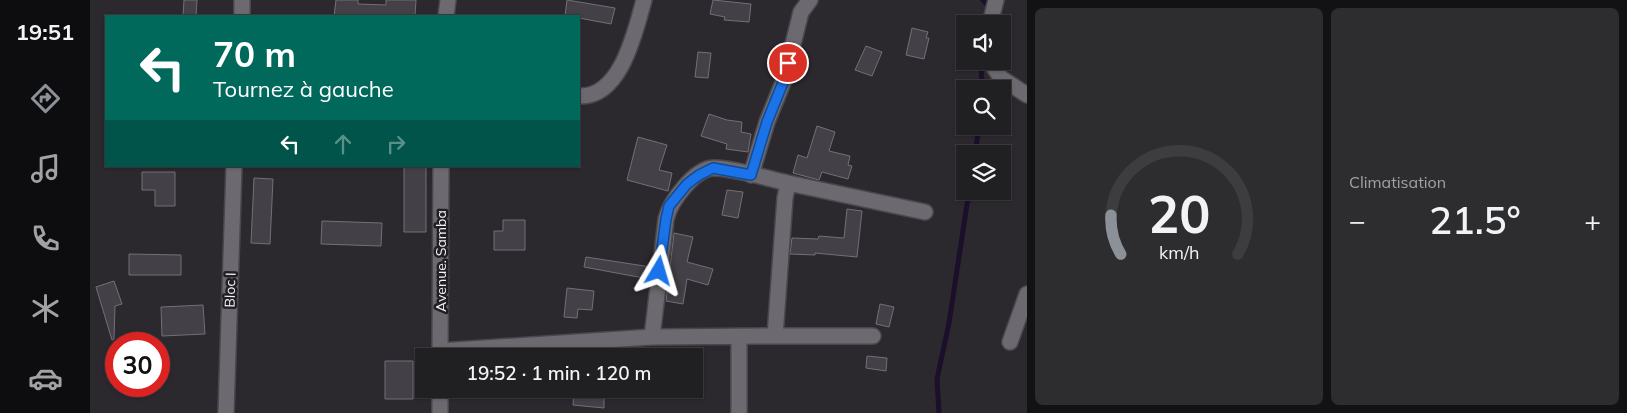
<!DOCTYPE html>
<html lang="fr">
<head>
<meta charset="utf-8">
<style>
  :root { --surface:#201f22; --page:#2d2c2f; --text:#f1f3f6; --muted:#a2a2a5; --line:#3d3d40; --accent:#8c9099 }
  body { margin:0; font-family:Mulish,sans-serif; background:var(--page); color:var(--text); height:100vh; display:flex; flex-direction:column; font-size:19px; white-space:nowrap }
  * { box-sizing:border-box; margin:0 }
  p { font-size:16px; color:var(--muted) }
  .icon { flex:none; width:28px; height:28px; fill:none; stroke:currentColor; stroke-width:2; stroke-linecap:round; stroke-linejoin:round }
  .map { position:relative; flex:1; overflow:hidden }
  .sheet { display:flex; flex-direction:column; gap:8px; padding:8px; background:#121113; width:600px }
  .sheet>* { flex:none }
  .banner { position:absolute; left:15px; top:15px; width:475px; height:152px; border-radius:0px; box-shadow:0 1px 4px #0004,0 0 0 1px var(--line); background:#00695c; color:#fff; overflow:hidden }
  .fabs { position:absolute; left:866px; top:15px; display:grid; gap:10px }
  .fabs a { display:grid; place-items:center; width:55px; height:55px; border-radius:0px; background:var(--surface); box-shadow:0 1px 4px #0004,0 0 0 1px var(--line); font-size:25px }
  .speed { position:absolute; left:15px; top:332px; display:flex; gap:10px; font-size:25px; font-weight:700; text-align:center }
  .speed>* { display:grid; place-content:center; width:65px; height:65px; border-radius:50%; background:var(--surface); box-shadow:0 1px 4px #0004,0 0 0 1px var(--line); line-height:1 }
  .speed .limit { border:8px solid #d22; background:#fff; color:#111 }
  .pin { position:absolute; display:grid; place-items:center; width:42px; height:42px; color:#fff; margin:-21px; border:2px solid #fff; border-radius:50%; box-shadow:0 1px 5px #0007 }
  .me { position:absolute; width:55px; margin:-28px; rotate:7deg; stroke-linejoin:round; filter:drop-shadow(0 0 4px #0008) }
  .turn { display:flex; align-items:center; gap:18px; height:105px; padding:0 25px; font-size:22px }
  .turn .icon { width:65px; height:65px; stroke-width:2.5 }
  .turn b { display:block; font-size:35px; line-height:42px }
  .lanes { display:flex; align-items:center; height:48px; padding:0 25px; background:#0003; justify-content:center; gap:25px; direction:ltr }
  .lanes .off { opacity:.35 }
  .big { font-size:38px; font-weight:600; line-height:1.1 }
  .sheet .widget { flex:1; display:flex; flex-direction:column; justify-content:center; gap:8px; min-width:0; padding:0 18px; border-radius:8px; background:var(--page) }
  .sheet .dial { align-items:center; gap:0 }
  .dial svg { height:130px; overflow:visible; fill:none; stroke:var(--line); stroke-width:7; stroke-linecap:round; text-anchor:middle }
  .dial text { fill:var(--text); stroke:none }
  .heat { display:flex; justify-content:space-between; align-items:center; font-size:28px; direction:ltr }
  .sheet .tiles { flex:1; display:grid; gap:8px; grid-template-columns:repeat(2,1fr) }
  .trip { position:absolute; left:325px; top:348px; width:288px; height:50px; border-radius:0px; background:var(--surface); box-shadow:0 1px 4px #0004,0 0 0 1px var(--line); font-weight:600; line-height:50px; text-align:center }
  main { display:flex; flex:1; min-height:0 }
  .tab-bar { display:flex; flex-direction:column; width:90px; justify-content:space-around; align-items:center; background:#0d0c0e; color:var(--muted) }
  .tab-bar .icon { width:35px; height:35px }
  .tab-bar .current { color:var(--accent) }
  .tab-bar b { font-size:22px; color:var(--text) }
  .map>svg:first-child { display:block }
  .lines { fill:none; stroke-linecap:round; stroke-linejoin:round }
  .stream { stroke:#1b0f2b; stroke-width:5 }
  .building { fill:#434147; stroke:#727076 }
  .minor-casing { stroke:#49474c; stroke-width:18 }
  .minor { stroke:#6c6a70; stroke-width:15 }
  .route-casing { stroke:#114b97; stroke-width:12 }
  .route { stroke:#1a73e8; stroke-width:9 }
  .labels { text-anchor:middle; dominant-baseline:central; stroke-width:5; stroke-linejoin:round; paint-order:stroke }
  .street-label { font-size:14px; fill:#f2f1f5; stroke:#211f24 }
</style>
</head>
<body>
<main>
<nav class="tab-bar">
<b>19:51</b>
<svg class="icon current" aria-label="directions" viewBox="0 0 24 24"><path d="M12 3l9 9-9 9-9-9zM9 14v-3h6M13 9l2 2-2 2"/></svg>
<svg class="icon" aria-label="music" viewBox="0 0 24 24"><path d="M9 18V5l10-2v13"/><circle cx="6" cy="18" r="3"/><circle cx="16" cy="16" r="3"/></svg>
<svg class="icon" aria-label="phone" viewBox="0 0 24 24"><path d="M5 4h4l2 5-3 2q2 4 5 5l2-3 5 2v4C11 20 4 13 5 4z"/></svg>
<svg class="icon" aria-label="climate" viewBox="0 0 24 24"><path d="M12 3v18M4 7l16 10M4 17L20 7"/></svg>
<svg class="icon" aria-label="car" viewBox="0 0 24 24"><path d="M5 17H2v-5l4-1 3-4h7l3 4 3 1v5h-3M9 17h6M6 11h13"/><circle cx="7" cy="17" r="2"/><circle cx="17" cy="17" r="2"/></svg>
</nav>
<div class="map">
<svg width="937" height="413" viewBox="0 0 937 413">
  <rect width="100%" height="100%" fill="#2b292e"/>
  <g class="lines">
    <path class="stream" d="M893,0L899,6L898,10
      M891,61L892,89
      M885,154L889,126
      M849,413L847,379L859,323L879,191"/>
  </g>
  <path class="building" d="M94,0H107L106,16H93Z
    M246,0H268V4L296,5V0H326L325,16H244Z
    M477,0L525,8L521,24L489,18V16H475Z
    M623,0L661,4L659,22L634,20L635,17L620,14Z
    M822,28L838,32L836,38H839L834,59L816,55Z
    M776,46L792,52L782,76L765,70Z
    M608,52L621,53L618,78L605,77Z
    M619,114L637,120L652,122L651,132L661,134L658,152L636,149L637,144L611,136Z
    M727,126L745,132L739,151L760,156L758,165L762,166L758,179L732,172L729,180L703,173L708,155L717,158Z
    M548,137L577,145L569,170L582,173L578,191L537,180Z
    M314,166H336V232H314Z
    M52,172H85V206H65V190H52Z
    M164,178L183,179L180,244L161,243Z
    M637,190L653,192L648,218L632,215Z
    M757,209L772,211L767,257L725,253V255L700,254L702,238L728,239L729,236L754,238Z
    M413,220H435V250H404V231H413Z
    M232,221L292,223L291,246L231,244Z
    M584,233L603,237L597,262L623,269L618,285L597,279L593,304L576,301Z
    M39,254L91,255V275H39Z
    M496,257L561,267L559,279L494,267Z
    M24,281L32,304L25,306L24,339L22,340L6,287Z
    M477,288L504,291L502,310L488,309L487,318L474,317Z
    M790,304L804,307L799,327L786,324Z
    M113,305L115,334L72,336L71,307Z
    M777,356L797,358L796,371L776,368Z
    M295,361H323V399H295Z
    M484,391H514V408L483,405Z"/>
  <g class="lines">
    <g class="minor-casing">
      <path id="minor" d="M152,16V0
        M356,16L358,0
        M900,24L906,0
        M900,61L911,78L937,95
        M489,96C531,98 545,32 554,0
        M661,175L677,122L694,80L711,12L720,0
        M649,336V413
        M685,336H783
        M562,337L576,219C580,202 605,167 625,168C648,169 675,178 698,183
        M920,342L937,294
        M350,351L562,337L685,336L695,198L698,183L835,212
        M350,356L351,166
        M350,389V413
        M136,413L144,166"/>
    </g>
    <use href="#minor" class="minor"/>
  </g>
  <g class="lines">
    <g class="route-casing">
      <path id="route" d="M569,271L576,219L579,206L597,184L609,175L623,168L661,175L677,122L694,80L698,63"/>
    </g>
    <use href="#route" class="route"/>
  </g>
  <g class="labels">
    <g class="street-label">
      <text transform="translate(351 261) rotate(-90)">Avenue. Samba</text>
      <text transform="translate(140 290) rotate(-88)">Bloc I</text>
    </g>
  </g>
</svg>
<div class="fabs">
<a><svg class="icon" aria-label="sound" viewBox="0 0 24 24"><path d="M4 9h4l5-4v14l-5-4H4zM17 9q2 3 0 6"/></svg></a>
<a><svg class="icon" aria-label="search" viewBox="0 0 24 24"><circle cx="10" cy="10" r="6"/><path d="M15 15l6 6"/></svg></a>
<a><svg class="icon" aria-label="layers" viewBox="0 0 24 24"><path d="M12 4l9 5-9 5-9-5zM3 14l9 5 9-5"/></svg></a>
</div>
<div class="speed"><div class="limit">30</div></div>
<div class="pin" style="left:698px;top:63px;background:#d93025"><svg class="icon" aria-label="arrive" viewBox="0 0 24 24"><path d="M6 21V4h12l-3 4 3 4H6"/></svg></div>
<svg class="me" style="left:569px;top:271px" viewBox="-20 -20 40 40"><path d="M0-17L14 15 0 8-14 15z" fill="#1a73e8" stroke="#fff" stroke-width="4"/></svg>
<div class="trip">19:52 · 1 min · 120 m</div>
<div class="banner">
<div class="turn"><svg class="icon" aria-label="left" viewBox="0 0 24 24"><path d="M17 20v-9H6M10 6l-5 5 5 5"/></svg><div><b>70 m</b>Tournez à gauche</div></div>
<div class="lanes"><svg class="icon" aria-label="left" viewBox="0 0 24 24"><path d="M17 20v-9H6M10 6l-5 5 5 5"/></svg><svg class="icon off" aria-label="ahead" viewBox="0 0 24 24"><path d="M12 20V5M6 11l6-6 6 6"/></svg><svg class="icon off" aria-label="right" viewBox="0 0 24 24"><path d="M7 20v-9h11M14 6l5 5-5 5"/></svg></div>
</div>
</div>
<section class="sheet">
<div class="tiles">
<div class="widget dial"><svg viewBox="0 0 100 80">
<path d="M14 69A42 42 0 1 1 86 69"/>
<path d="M14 69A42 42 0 0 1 8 45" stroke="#8c9099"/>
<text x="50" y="56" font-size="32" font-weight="700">20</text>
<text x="50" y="72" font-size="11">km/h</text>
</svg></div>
<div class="widget"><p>Climatisation</p>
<div class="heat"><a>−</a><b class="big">21.5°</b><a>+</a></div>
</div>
</div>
</section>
</main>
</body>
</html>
